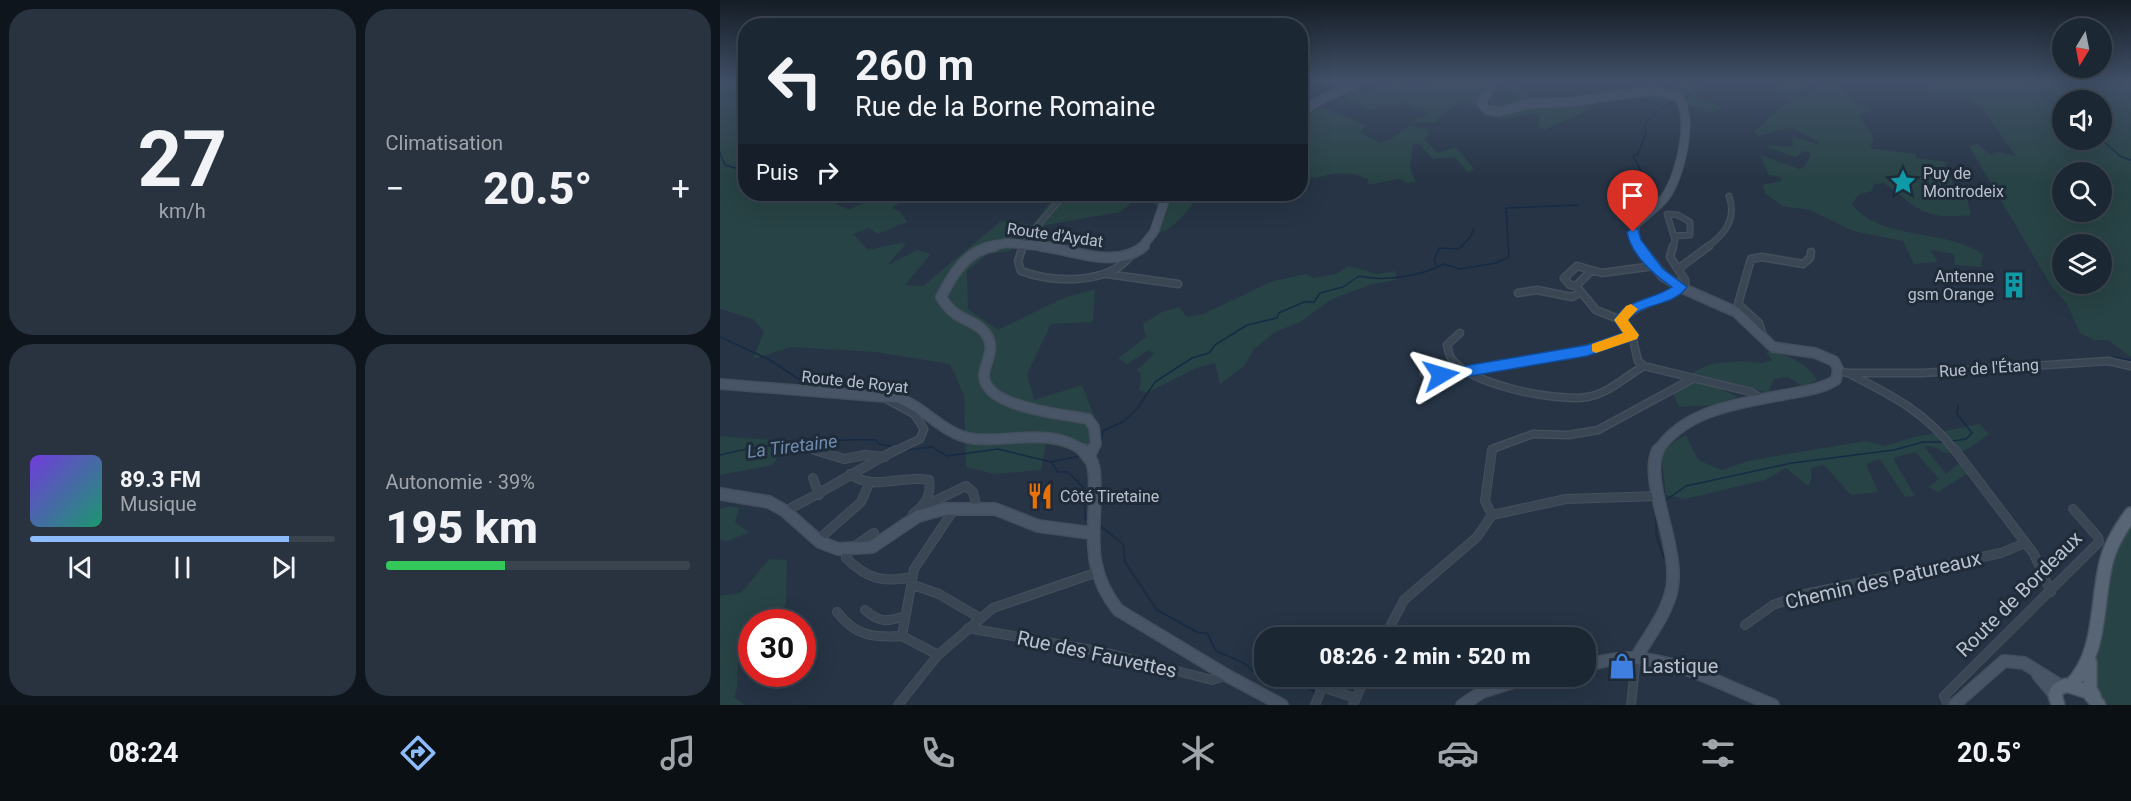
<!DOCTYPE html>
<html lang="fr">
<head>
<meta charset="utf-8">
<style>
  :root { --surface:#1c2734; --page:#293340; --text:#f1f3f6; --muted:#a0a5ac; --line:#3a444f; --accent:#8dbcfd }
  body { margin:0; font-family:Roboto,sans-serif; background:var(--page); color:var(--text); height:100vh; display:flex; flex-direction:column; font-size:22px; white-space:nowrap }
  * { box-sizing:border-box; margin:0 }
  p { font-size:20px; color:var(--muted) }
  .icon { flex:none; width:33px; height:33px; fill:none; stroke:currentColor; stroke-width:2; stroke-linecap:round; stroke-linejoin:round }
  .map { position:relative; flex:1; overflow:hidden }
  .panel { display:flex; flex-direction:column; gap:9px; padding:9px; background:#0f151d; width:720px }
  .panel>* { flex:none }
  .top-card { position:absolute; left:18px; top:18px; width:570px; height:183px; border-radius:24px; box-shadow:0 6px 24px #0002,0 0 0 2px var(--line); background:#1c2734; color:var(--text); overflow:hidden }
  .needle { width:39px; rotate:190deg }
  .controls { position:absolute; left:1332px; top:18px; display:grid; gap:12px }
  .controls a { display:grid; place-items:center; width:60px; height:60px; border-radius:50%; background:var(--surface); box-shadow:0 6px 24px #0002,0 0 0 2px var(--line); font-size:30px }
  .speed { position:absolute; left:18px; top:609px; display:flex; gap:12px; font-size:30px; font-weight:700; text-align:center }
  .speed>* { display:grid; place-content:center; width:78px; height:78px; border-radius:50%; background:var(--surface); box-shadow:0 6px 24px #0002,0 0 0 2px var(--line); line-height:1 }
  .speed .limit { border:9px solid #d22; background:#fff; color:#111 }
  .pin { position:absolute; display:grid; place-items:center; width:51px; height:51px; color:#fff; margin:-62px -26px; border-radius:50% 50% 50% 0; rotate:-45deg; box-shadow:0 0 6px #0007 }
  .pin .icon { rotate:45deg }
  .me { position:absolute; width:66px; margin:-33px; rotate:83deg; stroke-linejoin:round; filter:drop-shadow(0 0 4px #0008) }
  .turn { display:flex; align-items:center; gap:21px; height:126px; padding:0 18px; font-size:27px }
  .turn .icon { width:78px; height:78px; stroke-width:2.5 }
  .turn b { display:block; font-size:42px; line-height:51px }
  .then { display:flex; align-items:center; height:57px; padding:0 18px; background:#0003; gap:12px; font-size:22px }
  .big { font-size:45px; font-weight:800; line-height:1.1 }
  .panel .tile { flex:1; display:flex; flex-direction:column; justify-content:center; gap:9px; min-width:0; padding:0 21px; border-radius:24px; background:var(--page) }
  .panel .dial { align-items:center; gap:0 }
  .dial b { font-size:78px; line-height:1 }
  .song { display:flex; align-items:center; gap:18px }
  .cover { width:72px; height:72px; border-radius:9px; background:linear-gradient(135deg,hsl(260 70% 55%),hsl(160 70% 35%)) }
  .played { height:6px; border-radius:3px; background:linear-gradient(90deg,var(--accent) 85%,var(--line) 85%) }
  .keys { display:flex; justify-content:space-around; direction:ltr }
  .heat { display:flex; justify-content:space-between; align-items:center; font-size:33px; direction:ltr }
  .charge { height:9px; border-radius:4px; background:linear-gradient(90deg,#34c759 39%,var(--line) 0) }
  .panel .tiles { flex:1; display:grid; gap:9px; grid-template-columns:repeat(2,1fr) }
  .trip { position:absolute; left:534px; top:627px; width:342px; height:60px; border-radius:24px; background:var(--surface); box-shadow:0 6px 24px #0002,0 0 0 2px var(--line); font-weight:800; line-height:60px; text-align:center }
  .dock { display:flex; height:96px; justify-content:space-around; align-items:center; background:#0b1015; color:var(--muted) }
  .dock .icon { width:42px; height:42px }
  .dock .current { color:var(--accent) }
  .dock b { font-size:27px; color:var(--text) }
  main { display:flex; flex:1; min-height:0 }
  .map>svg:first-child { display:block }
  .green { fill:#284345; fill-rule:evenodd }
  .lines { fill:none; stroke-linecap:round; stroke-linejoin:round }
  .stream { stroke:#172b44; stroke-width:1.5 }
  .street-far2-casing { stroke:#444f5d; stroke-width:7 }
  .street-far1-casing { stroke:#444f5d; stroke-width:9 }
  .street-casing { stroke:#444f5d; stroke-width:10 }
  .secondary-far2-casing { stroke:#444f5d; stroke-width:10 }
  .secondary-far1-casing { stroke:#444f5d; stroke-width:12 }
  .secondary-casing { stroke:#444f5d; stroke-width:14 }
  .primary-casing { stroke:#444f5d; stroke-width:16 }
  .street-far2 { stroke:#3a4654; stroke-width:4.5 }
  .street-far1 { stroke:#3a4654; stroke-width:6 }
  .street { stroke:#3a4654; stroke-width:8 }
  .secondary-far2 { stroke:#485567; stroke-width:8 }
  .secondary-far1 { stroke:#485567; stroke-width:9 }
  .secondary { stroke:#485567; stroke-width:11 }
  .primary { stroke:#586574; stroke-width:13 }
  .route { fill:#1a73e8; stroke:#114b97; stroke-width:1.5 }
  .slow { fill:#f59e0b }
  .labels { text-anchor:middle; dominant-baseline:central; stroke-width:6; stroke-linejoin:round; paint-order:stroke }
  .poi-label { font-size:16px; fill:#b8c1cd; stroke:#1f2b39; text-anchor:start }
  .street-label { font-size:16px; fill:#b8c1cd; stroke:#1f2b39 }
  .water-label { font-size:18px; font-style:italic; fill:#6f8cae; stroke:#1f2b39 }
  .near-street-label { font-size:20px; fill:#b8c1cd; stroke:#1f2b39 }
  .near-poi-label { font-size:20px; fill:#b8c1cd; stroke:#1f2b39; text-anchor:start }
</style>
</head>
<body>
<main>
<section class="panel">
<div class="tiles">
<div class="tile dial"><b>27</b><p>km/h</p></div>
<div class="tile"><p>Climatisation</p>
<div class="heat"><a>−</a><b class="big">20.5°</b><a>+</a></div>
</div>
<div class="tile">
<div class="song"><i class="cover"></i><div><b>89.3 FM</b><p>Musique</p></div></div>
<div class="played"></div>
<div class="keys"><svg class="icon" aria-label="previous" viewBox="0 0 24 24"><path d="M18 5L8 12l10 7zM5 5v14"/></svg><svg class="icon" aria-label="pause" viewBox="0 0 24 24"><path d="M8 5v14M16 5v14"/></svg><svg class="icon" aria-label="next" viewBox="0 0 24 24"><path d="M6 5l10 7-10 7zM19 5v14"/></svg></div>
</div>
<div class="tile"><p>Autonomie · 39%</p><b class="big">195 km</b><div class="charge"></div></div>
</div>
</section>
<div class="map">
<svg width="1411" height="705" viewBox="0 0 1411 705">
  <rect width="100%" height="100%" fill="#263445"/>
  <path class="green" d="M0,81H25L26,194H133L116,204L129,210L160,194H215L182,201L172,208L180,211L187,222L158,234L149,228L133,234L148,250L180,243L186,244L166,266L197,250L211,254L185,285L203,286L281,221L313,225L334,197L340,194H422L400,212L326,225L290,251L268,254L247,271L248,309L278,330L341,299L375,289L373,322L331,324L307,374L314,400L362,385L376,421L370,446L360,451L326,444L321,470L275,474L246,467L244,395L230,364L155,352L71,347L33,359L44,332L33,319L0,309Z
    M671,81C687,81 692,90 712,85L706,81H769L771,84L755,100L756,109L743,102L725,111L714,123L695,122L696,118L707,117L709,112L685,103L676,108L660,106L651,111L625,98L634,91L647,93Z
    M777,81H789C811,101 817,98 845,97C854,97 864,100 873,102C869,115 838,121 825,130L818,127L820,116L815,113L780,120L769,117L771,100L782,103L798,98Z
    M974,81H992L976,92V97L1003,108L993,113L949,99L940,102L922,95L945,93L960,82L973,83Z
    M1055,81H1083L1089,87L1080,92L1084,96L1108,82C1125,86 1126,103 1147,106L1150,111L1138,114L1154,139L1150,148L1196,154V158L1227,162L1223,171L1231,178L1234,185L1228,187L1229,191L1247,198L1251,215C1202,220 1201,210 1164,183L1154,184L1152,191L1138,195L1132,204C1160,241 1224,228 1263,254L1261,267L1235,265L1234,254L1210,250L1218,262L1194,264L1183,241L1133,231L1090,210L1062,206L1046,194L1042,185L1061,181V177L1049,175L1040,155L1080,169L1085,166L1091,153L1084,151L1076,157L1047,147C1056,142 1064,149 1073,146L1072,137L1097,144L1099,142C1068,125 1075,125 1040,136L1034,133C1047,121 1055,109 1070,101L1054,91L1057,88Z
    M1203,81H1411V357L1388,340H1375L1360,333L1347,304L1330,284L1249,146L1257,144L1272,155L1279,152L1296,156L1261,107L1243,98L1213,97ZM1342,100H1382V140H1342ZM1342,172H1382V212H1342ZM1382,244V284H1342V244Z
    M602,107L646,125L640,132L660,143L672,138L688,126L707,129L709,135L704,139L718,153L736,147L754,169L748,172L734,157L713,159L698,143L693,144L690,168L696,182L686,183L679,179L647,185L648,179L633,174L616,173L595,178L581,174V136L588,132L585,125L581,126V118Z
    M424,194H479C470,208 454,231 436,233L444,208L436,206Z
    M628,266L657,274L676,271V280L652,284L612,299L580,322L555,332L534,349L524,366L500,384L495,363L476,368L427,393L419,390L421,374L417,370L434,354L429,350L407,364L398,358L426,337L423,324L442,312L459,307L467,317L483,314L553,281L586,274L593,278L617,274Z
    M1046,352C1064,352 1090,365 1097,380L1083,387L1068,377L1054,379L1048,393L1001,380L1000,389L1018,397L993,405L959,407L954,395L975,371L991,364L1022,361L1043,363L1052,360Z
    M1260,424L1269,434C1258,442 1243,455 1228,453C1219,451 1214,445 1204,446L1226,474L1240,462L1247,474L1218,492L1208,487L1219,479L1195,452L1173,458L1195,496L1185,497L1160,459L1146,464L1158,492L1131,495L1104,465L1091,468V480L1088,486L1066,468L1045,480L965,499L946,495L941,454L955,441L966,435L978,460L1002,470L1028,461L1145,441L1165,446L1190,438Z
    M0,436L65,441L53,465L0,475Z
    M10,506L19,508L15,523L29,532L8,541L0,540V509Z
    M1411,523V705H1388L1379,691L1374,665L1392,563L1402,533Z
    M49,559L67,560L66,605L41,622H32C32,638 21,649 18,664C15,678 21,680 14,697L25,705H0V596L21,593Z"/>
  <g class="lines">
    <path class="stream" d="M1306,81L1342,111
      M965,100L980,81
      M1384,142L1400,156L1411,160
      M0,153L5,165L26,171
      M918,187L931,189L913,156L918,154L926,133L925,123L947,104L957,101
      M717,267L714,261L719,248L739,249L751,236L754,228
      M0,337L48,359L85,383
      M1393,357L1411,360
      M1233,441L1246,439L1252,433L1237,414L1238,405
      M381,442L383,431L404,421L417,409L435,382L472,358L489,353L495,345L527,325L557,318L559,313L584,302H594L600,293L623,287L639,276C664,282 701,276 724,264L740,269L776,263L789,257L786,208L858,205
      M185,450L212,447L227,456L278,449L331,462L338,472H348L365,489V520
      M0,455C52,442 102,439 156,440L159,444L175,447
      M331,462L360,456
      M946,500L966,486L1072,463L1174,450L1203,442H1223
      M936,515V534L944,558
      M379,525L403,544L405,562L437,610L479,633H487L496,651L524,663L533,671L544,669
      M566,676L598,694"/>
    <g class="street-far2-casing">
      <path id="street-far2" d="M302,247L304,241L345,194
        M953,247L955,240L947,214L958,215L970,222V235L954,236
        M987,247C1005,234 1017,219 1009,196"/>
    </g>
    <g class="street-far1-casing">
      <path id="street-far1" d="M303,246L298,261L301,271C334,283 390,285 412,254
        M953,246L950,257L965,280L966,289
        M958,269L989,246
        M871,271L856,286L876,310L901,320C918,303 942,301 961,287
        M387,274L458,284
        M856,286L850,285L844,278L857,266L882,273L934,266
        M798,293L817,290L852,297L861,292
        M901,320L912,335L918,361L924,366L1031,392L1044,400
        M740,333L727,345C728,349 729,355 731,358C750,385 836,402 867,397C888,394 906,376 924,366
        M1044,339L1039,323L1018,304L1031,259L1042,257L1083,264L1090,258L1091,252
        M1118,371L1128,373C1171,395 1206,412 1236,452
        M1128,373H1203L1388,361L1411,366
        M704,374C775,370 844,358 912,335
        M169,398L168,400L194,414L204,429L200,439L173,452
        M90,449L100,452
        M772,452V449L813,434L849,435L878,430L974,378"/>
    </g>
    <g class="street-casing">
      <path id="street" d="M95,450L124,459L145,455L165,457
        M772,450L765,501L772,515
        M1235,450L1314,554L1331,592
        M130,474C154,492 182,474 209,480C212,495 205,505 193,514
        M93,478L99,495
        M204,506L246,486L253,492L257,507
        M65,511C103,493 138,469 176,450
        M98,540L141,502L149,484
        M135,546L154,533
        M126,550V558C147,579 163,583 192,577
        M193,585L219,594L260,618
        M145,610C160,623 167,622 185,616
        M117,612C135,636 154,638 182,636
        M1025,625L1053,605L1085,594L1281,553L1305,543
        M248,628L383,652L492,680L505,676
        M664,638L684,600L757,537L772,515L846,499L939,496
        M218,655L182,636L194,569L235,508
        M178,705L218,655L273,608L375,573
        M595,705L601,690L605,688L635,698
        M633,705L646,676
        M911,705L916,658
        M1228,705L1224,696L1379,542L1378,537L1353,509"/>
    </g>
    <g class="secondary-far2-casing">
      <path id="secondary-far2" d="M774,81L761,103L767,110L779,112L808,104L850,102L935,90L958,97C974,118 961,174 946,196C938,207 925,215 915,225L914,237L920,247
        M580,113L602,99L642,81
        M267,247L286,243L331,247
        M422,247L434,232L447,194"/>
    </g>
    <g class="secondary-far1-casing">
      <path id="secondary-far1" d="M274,246C246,251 233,274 221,297C236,323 255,318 266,334C276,348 266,360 264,374C262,408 345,414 368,419L374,427L376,444L371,452
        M321,246C353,250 397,270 424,246
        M918,246L943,276L962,288L1016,312L1053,347L1095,353L1114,361L1118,369L1116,380C1100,390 1082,391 1063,395C1018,403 963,411 937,452
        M0,384L178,398C207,408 224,436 255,439C288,442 337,427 364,452"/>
    </g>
    <g class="secondary-casing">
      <path id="secondary" d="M363,450L372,462L374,470C379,524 360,562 398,610L506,675L562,705
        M368,456L372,450
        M0,494L49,502L65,511L100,542L118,549L152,547L198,516L224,509H275L318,526L371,533
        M916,658C928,637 948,612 952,588C960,548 923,481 938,450
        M866,665C881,662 896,657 912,658C961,660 1009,688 1053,705
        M1318,675L1335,695
        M742,705L762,692L812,676
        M1234,705L1284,661L1304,663L1341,686"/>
    </g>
    <g class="primary-casing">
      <path id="primary" d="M1370,662V689L1374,696
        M1351,685C1382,653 1376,604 1386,563C1390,545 1400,529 1411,514
        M1338,705L1335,695L1338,689L1346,685L1368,692L1379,705"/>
    </g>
    <use href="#street-far2" class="street-far2"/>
    <use href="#street-far1" class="street-far1"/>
    <use href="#street" class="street"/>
    <use href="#secondary-far2" class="secondary-far2"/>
    <use href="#secondary-far1" class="secondary-far1"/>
    <use href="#secondary" class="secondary"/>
    <use href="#primary" class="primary"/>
  </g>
  <linearGradient id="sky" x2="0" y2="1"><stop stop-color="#151d26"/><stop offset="0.45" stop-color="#415068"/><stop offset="1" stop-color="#415068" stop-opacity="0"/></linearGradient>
  <rect width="1411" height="180" fill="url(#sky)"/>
  <path class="route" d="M913,228L918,229L921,240L943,269L967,287C953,307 922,302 908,320L919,335L917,339L867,356L721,381L716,379V371L721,370L867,345L903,333L894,320C906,299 933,300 952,287C934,275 911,255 907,232Z"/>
  <path class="slow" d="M911,304L918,309L908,320L919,335L917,339L876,353L872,351V344L903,333L894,320L906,306Z"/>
  <defs>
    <g id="sight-bare" transform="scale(2.07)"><path d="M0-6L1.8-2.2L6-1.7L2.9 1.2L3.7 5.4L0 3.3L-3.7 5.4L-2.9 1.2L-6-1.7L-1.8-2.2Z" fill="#0f9aa8" stroke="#1f2b39" stroke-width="2.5" paint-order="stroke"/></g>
    <g id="building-bare" transform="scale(2.07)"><path d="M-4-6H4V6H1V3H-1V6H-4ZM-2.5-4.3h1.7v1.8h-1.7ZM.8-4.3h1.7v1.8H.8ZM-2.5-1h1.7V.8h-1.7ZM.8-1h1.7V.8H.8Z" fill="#0f9aa8" stroke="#1f2b39" stroke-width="2.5" paint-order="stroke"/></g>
    <g id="restaurant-bare" transform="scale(2.07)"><path d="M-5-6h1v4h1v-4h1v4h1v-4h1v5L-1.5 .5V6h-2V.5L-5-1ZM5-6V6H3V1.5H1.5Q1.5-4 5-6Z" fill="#e8710a" stroke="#1f2b39" stroke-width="2.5" paint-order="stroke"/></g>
    <g id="shop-bare" transform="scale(2.07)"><path d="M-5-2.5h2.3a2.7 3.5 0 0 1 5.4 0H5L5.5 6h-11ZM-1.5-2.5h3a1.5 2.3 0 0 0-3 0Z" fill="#3f7fe0" stroke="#1f2b39" stroke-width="2.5" paint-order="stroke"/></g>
  </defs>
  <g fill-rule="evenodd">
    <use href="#sight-bare" x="1183" y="182"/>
    <use href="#building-bare" x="1294" y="285"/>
    <use href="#restaurant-bare" x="320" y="496"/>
    <use href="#shop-bare" x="902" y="666"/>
  </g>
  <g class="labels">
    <g class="poi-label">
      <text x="1203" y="173">Puy de<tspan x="1203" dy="18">Montrodeix</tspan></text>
      <text x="1274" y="276" text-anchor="end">Antenne<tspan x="1274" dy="18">gsm Orange</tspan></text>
      <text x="340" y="496">Côté Tiretaine</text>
    </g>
    <g class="street-label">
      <text transform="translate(335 235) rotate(8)">Route d'Aydat</text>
      <text transform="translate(1269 368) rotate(-4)">Rue de l'Étang</text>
      <text transform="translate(135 382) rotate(6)">Route de Royat</text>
    </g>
    <g class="water-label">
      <text transform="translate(72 446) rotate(-7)">La Tiretaine</text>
    </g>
    <g class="near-street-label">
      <text transform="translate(1163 580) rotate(-13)">Chemin des Patureaux</text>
      <text transform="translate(1299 594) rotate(-45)">Route de Bordeaux</text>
      <text transform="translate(377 654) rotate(12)">Rue des Fauvettes</text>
    </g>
    <g class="near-poi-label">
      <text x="922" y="666">Lastique</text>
    </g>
  </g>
</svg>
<div class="controls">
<a><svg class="needle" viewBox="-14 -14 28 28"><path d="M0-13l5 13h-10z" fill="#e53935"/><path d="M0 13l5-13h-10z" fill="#a0a5ac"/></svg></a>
<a><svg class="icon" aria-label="sound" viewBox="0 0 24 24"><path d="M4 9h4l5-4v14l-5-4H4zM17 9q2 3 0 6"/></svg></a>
<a><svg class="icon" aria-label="search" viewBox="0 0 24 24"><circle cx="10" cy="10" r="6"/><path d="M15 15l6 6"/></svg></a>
<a><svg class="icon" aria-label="layers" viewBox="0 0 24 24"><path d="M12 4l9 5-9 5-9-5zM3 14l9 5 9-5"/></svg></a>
</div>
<div class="speed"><div class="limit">30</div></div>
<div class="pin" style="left:913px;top:232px;background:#d93025"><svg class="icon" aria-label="arrive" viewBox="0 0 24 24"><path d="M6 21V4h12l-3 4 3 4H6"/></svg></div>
<svg class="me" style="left:721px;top:375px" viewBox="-20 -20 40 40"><path d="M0-17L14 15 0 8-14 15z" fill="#1a73e8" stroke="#fff" stroke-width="4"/></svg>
<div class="trip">08:26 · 2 min · 520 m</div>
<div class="top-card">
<div class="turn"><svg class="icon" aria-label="left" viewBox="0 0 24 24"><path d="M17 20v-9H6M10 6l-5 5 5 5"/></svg><div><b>260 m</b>Rue de la Borne Romaine</div></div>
<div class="then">Puis<svg class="icon" aria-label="right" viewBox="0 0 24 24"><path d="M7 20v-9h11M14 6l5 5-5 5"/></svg></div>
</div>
</div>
</main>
<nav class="dock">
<b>08:24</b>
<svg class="icon current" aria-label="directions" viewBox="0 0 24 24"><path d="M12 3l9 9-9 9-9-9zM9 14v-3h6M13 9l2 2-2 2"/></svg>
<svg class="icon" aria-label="music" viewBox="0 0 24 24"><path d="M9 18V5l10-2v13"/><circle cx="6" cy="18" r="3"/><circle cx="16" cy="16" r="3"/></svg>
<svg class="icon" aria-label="phone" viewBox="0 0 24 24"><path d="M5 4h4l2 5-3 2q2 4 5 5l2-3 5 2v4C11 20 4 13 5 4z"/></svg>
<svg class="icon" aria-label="climate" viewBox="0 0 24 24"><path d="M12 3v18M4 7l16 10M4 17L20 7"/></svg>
<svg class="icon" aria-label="car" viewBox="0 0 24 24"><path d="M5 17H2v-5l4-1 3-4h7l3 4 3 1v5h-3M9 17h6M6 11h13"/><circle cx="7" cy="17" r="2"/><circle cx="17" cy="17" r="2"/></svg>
<svg class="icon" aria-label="filters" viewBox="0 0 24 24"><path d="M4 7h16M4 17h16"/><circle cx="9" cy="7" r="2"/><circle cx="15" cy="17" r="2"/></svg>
<b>20.5°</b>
</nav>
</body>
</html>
